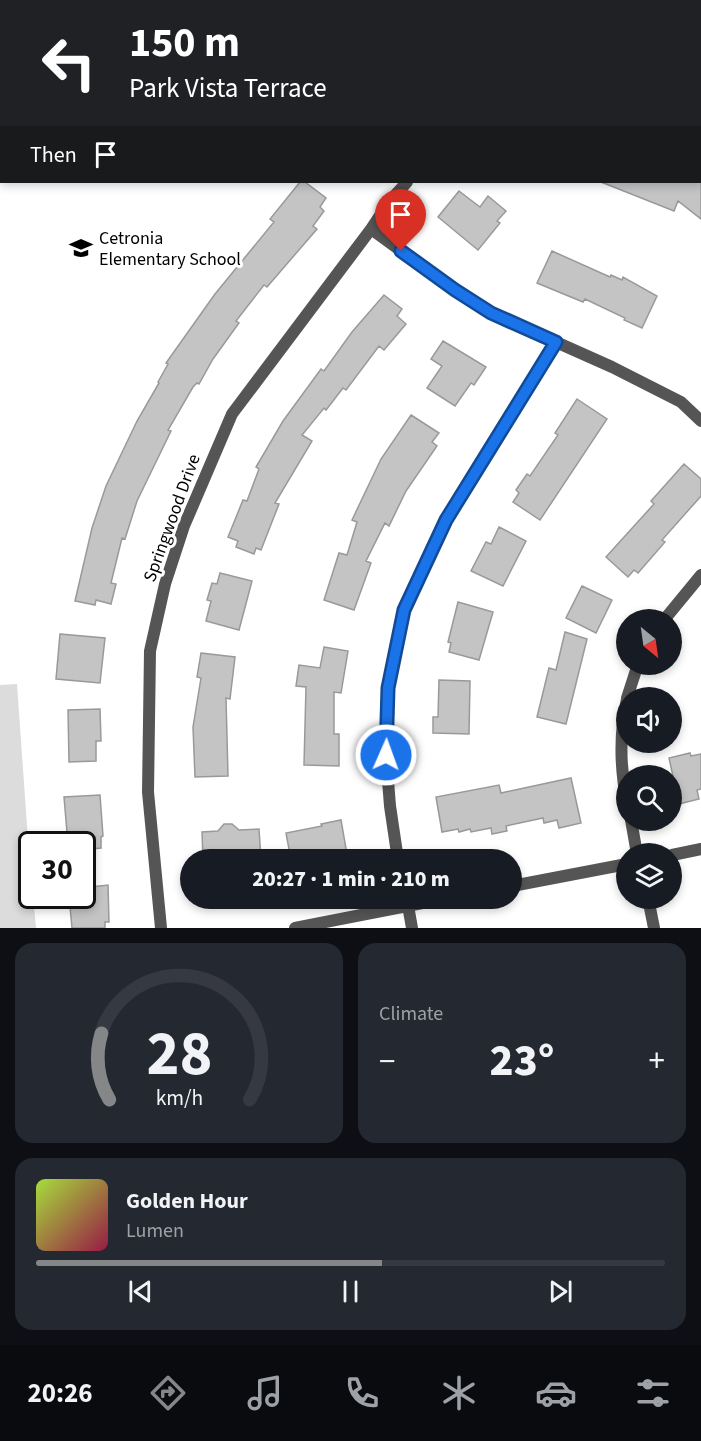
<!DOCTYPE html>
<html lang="en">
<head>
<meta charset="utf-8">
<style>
  :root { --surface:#171b24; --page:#242831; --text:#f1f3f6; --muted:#9ea1a6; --line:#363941; --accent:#858687 }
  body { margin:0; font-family:"Source Sans 3",sans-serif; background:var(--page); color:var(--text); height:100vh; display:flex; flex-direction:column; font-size:22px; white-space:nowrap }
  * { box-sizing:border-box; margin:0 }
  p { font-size:20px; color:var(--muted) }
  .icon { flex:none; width:33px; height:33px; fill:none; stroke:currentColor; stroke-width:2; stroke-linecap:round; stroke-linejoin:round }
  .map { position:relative; height:928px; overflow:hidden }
  .drawer { display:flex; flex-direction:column; gap:15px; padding:15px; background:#0d0f14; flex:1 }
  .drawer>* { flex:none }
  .banner { position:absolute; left:0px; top:0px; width:702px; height:183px; box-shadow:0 3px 9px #0003; background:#202124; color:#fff; overflow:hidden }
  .needle { width:39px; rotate:151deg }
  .tools { position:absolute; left:616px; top:609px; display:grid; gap:12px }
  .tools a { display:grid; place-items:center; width:66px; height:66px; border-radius:50%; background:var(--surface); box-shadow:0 3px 9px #0003; font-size:30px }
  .speed { position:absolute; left:18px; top:831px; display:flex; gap:12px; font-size:30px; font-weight:700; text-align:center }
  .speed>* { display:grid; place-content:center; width:78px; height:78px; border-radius:50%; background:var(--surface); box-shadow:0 3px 9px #0003; line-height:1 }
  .speed .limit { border:3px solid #111; border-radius:9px; background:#fff; color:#111 }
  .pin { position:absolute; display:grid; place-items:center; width:51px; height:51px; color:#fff; margin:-62px -26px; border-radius:50% 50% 50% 0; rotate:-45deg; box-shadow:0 0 6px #0007 }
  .pin .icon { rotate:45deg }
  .me { position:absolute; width:66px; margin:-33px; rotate:2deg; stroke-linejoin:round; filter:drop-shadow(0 0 4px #0008) }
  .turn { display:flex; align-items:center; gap:21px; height:126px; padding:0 30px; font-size:27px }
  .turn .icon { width:78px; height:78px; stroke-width:2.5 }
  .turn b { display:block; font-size:42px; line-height:51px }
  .then { display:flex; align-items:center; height:57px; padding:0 30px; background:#0003; gap:12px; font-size:22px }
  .big { font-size:45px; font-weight:800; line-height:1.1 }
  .drawer .widget { flex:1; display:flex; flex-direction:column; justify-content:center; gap:9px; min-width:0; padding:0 21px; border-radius:18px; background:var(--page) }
  .drawer .dial { align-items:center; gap:0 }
  .dial svg { height:156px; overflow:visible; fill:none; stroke:var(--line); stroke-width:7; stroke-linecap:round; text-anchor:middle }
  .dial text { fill:var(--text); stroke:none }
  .song { display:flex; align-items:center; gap:18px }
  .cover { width:72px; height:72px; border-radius:9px; background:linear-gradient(135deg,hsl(80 70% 55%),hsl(340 70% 35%)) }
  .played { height:6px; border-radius:3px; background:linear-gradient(90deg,var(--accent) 55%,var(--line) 55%) }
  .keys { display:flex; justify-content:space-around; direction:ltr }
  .heat { display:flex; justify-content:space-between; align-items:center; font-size:33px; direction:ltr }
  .drawer .tiles { flex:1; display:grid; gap:15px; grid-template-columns:1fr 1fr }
  .widget:last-child { grid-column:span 2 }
  .trip { position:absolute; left:180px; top:849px; width:342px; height:60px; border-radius:30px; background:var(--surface); box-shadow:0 3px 9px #0003; font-weight:800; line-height:60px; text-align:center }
  .dock { display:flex; height:96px; justify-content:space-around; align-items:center; background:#090b0e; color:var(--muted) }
  .dock .icon { width:42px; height:42px }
  .dock .current { color:var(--accent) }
  .dock b { font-size:27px; color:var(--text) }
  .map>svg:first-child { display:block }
  .green { fill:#dcdcdc }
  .building { fill:#c4c4c4; stroke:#999; stroke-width:1.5 }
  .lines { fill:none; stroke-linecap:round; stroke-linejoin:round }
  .minor { stroke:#555; stroke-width:12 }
  .route-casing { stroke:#114b97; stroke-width:15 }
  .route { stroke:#1a73e8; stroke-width:10 }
  .labels { text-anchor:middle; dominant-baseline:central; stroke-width:6; stroke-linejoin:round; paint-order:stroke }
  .poi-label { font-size:18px; fill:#000; stroke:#fff; text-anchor:start }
  .street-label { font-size:18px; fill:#000; stroke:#fff }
</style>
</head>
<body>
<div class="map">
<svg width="701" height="928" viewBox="0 0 701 928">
  <rect width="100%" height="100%" fill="#fff"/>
  <path class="green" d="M17,684L32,896H33L36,928H0V685Z"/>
  <path class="building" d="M300,182H305L326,198L320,207L324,211L313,226L317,229L267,287L264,285L236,321L239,323L213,359L199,384L197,383L193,387L168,430L171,431L137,501L125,539L122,538L111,583L116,584L111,604L96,600L95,605L75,601L92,528L106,486L137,421L159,383L158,382L168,364L166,363L215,294L274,222L270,219Z
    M601,182H701V219L678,201L674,211Z
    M459,191L480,207L488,196L506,211L497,221L500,223L478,250L438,217Z
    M552,251L610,277L611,275L622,280L623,277L657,296L642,328L624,320L625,318L585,299L583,302L537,283Z
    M384,295L402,309L397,316L406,324L384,350L379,346L346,390L343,388L326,410L324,408L302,435L312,441L275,503L279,504L261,550L256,548L254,554L236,547L238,541L228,537L243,500L247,501L259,469L256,467L283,421L321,369L324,371L352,332Z
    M443,341L486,367L474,385L471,383L455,406L427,388L442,366L431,359Z
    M577,399L607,419L540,520L513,502L519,493L516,490L527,474L530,476L558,435L555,433Z
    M411,415L439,433L432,442L437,446L406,491L389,526L385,523L366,561L371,563L354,610L324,600L339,553L347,555L357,522L352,520L381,459Z
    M684,464L701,479V496L662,540L665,542L638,573L634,570L628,577L606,557L654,504L651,501Z
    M499,527L526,541L503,586L471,571L486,542L491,544Z
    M220,573L252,581L239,630L206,621L211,601L207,600L212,583L217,584Z
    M582,586L612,600L596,633L566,618Z
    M458,602L493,612L479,660L449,652L451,643L448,642Z
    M565,632L587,639L566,724L537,717L549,668L556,670Z
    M60,634L105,638L100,683L56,679Z
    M324,647L348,651L341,693L334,692V734H339V766L304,765L306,687L296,686L299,665L320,668Z
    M201,653L235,657L230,699L226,698L228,776L195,777L193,727L201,678L197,677Z
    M439,680L470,681L469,734L433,733V717H438Z
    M100,709L101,741H96V761L69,762L68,710Z
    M690,753L691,756L701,754V789L697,790L699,799L679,804L669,758Z
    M571,778L581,823L559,828L557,820L544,823L543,818L506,826L507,831L492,834L491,828L471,832L470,829L459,832L458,829L442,832L436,797L499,785L501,793Z
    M100,795L103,836L101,837V848L82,850V844H68L64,797Z
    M341,820L348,860H291L286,833L322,826L321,824Z
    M224,824H232L239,830L259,829L261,860H203L202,832L218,831Z
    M108,885L109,922H105V928H72L69,896H82V888Z"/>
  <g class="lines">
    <path class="minor" d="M700,121H701
      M371,229L455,290L491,313L612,367L681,402L701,421
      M664,620L701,575
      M627,698L638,664
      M627,699C619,734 620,768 627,803
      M631,820L637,854
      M672,855L701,849
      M398,860L390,806L386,755L388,688L404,610L445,520L556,342
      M512,886L627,864
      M648,898L654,928
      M407,900L412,928
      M161,928L148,792L150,651L165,584L184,526L232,414L371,229L389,202L407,182
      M295,928L448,898"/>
  </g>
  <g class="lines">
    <g class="route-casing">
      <path id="route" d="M386,755L388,688L404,610L446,520L556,342L491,313L455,290L401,251"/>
    </g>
    <use href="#route" class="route"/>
  </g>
  <defs>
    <g id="school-bare" transform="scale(1.8)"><path d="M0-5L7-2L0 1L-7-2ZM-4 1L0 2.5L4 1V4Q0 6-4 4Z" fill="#000" stroke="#fff" stroke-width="2.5" paint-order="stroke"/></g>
  </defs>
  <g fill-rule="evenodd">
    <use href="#school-bare" x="81" y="248"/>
  </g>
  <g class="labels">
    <g class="poi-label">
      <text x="99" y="238">Cetronia<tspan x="99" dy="21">Elementary School</tspan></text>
    </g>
    <g class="street-label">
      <text transform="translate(172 518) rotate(-70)">Springwood Drive</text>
    </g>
  </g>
</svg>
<div class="tools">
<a><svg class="needle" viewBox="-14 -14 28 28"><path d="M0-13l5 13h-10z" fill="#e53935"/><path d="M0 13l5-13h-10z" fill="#9ea1a6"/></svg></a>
<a><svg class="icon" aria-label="sound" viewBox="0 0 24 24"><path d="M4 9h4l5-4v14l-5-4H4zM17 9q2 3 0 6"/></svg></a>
<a><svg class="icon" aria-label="search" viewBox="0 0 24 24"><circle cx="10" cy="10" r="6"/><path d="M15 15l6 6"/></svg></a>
<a><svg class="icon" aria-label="layers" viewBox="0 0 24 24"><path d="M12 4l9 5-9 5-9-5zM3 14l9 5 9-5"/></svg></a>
</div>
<div class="speed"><div class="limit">30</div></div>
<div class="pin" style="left:401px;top:251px;background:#d93025"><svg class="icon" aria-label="arrive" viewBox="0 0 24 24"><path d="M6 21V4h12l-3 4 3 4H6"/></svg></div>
<svg class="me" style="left:386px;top:755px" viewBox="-20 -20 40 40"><circle r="17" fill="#1a73e8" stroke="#fff" stroke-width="3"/><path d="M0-11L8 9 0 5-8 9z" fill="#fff"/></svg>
<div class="trip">20:27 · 1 min · 210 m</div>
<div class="banner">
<div class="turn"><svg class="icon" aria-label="left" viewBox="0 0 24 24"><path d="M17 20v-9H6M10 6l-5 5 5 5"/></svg><div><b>150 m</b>Park Vista Terrace</div></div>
<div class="then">Then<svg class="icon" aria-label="arrive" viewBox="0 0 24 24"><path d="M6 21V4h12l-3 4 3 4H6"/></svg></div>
</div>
</div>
<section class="drawer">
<div class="tiles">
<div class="widget dial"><svg viewBox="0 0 100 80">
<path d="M14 69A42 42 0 1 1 86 69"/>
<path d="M14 69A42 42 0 0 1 10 35" stroke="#858687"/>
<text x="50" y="56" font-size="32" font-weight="700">28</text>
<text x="50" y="72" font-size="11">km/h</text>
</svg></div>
<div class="widget"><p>Climate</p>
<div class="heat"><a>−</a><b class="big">23°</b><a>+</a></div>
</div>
<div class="widget">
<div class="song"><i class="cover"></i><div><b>Golden Hour</b><p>Lumen</p></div></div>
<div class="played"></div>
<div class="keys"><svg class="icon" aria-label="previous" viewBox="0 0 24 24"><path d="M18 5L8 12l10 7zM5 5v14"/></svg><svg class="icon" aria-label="pause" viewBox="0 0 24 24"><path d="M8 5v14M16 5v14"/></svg><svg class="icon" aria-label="next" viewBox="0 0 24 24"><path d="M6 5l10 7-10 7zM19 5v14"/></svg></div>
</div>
</div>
</section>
<nav class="dock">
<b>20:26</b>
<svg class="icon current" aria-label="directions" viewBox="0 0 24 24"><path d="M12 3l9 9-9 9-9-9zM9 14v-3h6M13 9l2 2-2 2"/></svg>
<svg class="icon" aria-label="music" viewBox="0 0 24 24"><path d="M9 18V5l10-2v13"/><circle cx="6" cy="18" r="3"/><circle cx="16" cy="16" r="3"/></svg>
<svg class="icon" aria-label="phone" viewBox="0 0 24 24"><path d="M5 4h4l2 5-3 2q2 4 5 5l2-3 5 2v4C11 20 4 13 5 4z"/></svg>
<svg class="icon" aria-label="climate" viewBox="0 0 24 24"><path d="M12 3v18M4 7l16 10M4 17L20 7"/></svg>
<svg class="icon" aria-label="car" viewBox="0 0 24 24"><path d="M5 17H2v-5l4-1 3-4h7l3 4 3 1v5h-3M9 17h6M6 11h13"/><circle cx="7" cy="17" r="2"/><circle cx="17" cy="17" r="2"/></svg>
<svg class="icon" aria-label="filters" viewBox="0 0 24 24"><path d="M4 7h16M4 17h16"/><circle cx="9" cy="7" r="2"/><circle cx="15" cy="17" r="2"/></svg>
</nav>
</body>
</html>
